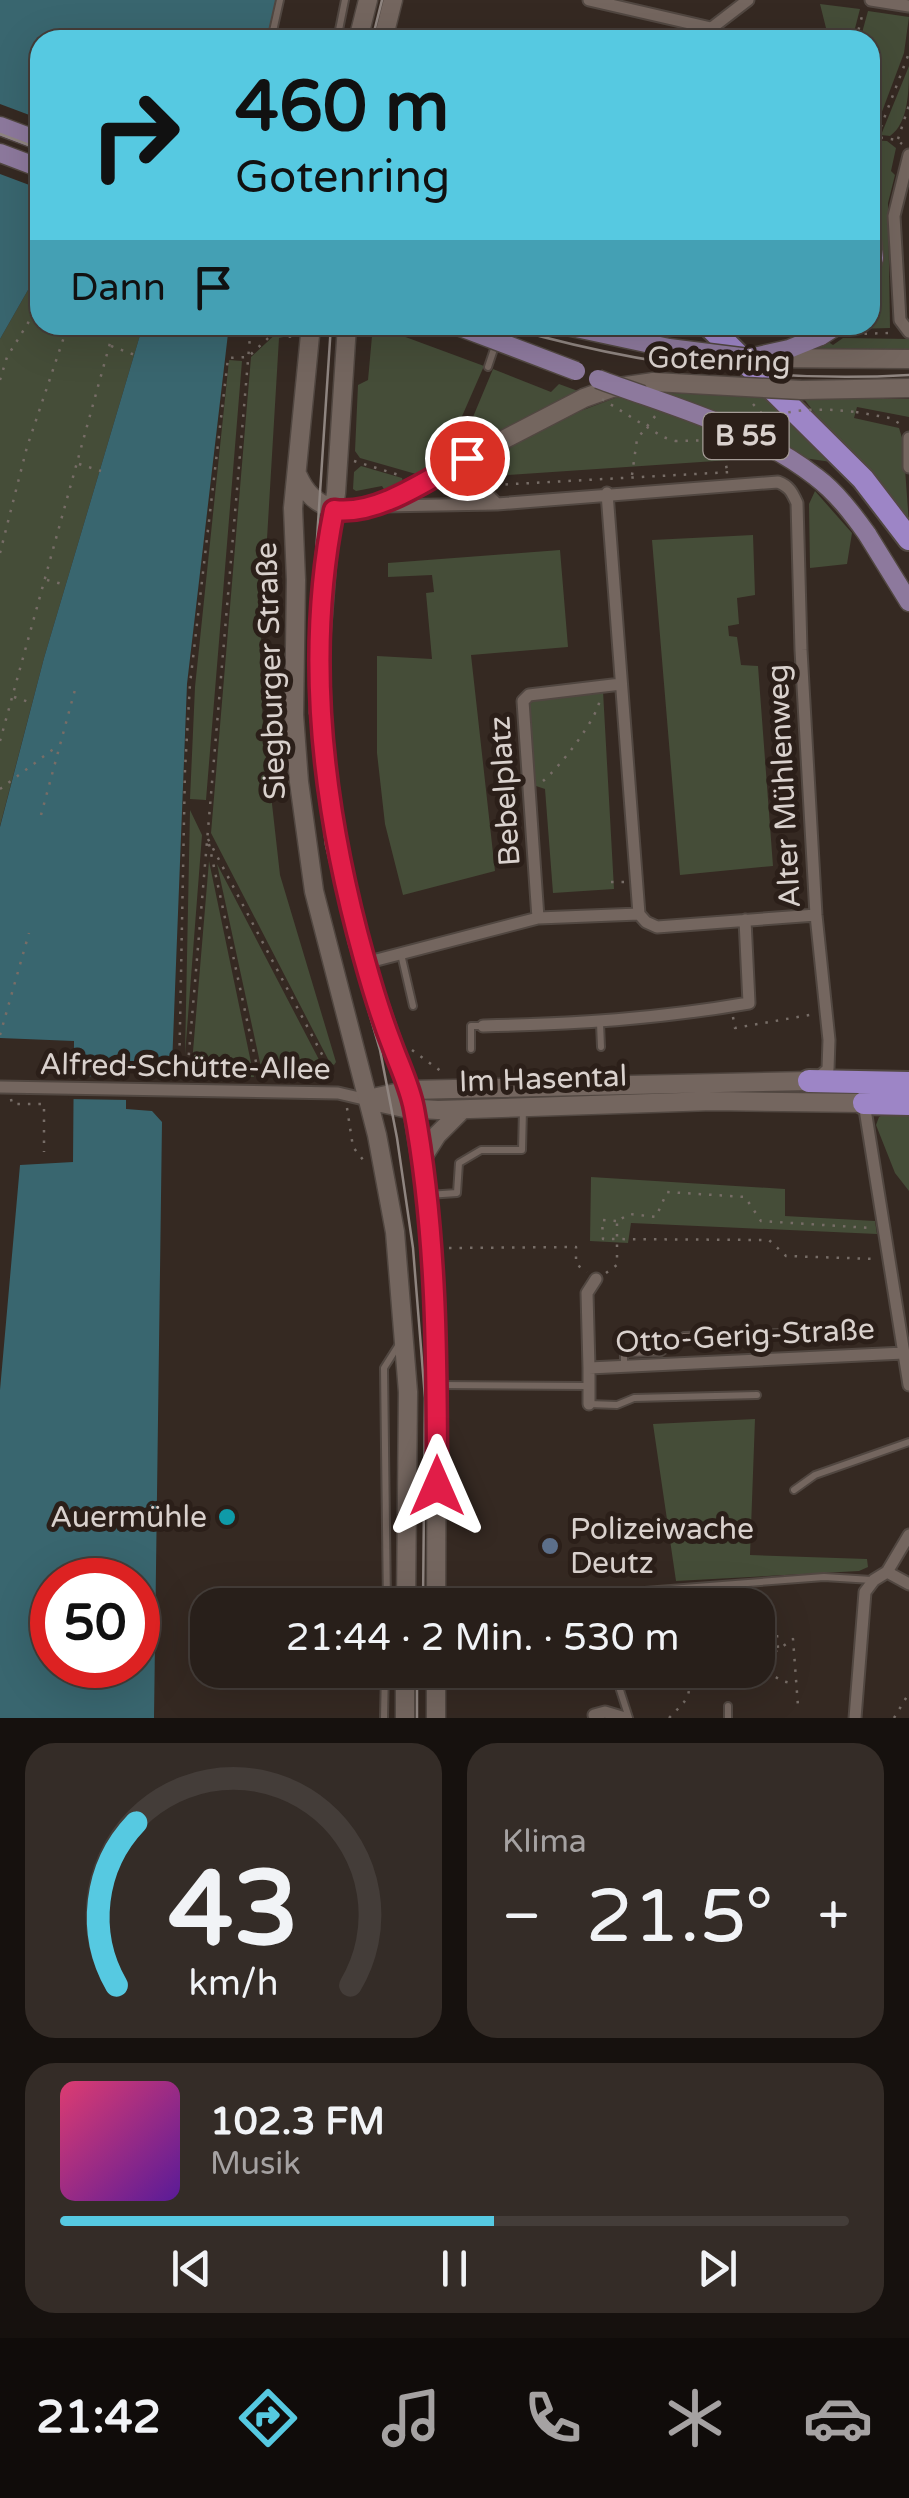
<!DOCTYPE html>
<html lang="de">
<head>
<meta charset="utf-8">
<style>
  :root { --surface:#281f1a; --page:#342c27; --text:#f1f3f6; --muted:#a5a2a2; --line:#443d39; --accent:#56c9e1 }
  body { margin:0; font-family:"Varela Round",sans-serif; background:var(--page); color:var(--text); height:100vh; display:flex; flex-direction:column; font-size:38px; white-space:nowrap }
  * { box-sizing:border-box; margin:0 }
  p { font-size:32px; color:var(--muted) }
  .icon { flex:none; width:55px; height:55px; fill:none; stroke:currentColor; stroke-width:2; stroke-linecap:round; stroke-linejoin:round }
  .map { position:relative; height:1718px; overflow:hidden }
  .details { display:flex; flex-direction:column; gap:25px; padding:25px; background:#16110e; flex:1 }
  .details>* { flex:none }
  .guide { position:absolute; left:30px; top:30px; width:850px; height:305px; border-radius:30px; box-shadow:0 10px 40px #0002,0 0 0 2px var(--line); background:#56c9e1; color:#111; overflow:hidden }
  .speed { position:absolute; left:30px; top:1558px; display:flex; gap:20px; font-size:50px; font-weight:700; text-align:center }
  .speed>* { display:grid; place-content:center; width:130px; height:130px; border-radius:50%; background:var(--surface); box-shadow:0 10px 40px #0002,0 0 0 2px var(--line); line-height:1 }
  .speed .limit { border:15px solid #d22; background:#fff; color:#111 }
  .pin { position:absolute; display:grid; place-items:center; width:85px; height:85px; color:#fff; margin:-42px; border:5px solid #fff; border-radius:50%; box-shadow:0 2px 10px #0007 }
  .me { position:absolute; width:110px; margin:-55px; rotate:0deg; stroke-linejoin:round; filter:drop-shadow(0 0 8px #0008) }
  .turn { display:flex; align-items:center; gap:35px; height:210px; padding:0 40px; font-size:45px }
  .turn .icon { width:130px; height:130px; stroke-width:2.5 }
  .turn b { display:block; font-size:70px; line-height:85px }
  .then { display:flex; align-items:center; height:95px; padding:0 40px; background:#0003; gap:20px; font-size:38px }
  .big { font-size:75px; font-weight:600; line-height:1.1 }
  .details .tile { flex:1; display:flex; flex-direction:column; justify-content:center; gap:15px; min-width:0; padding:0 35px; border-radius:30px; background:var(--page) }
  .details .dial { align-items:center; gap:0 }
  .dial svg { height:260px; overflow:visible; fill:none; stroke:var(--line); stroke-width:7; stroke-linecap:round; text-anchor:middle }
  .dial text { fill:var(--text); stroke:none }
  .song { display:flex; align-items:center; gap:30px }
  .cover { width:120px; height:120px; border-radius:15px; background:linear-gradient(135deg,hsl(340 70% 55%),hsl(270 70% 35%)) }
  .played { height:10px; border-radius:5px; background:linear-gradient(90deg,var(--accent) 55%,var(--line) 55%) }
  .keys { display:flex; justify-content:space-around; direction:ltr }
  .heat { display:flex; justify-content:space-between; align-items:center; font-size:55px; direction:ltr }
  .details .tiles { flex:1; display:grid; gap:25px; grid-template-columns:1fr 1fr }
  .tile:last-child { grid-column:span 2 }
  .trip { position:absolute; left:190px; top:1588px; width:585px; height:100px; border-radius:30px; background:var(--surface); box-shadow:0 10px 40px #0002,0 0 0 2px var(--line); font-weight:600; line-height:100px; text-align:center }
  .dock { display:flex; height:160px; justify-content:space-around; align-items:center; background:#100c0a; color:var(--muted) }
  .dock .icon { width:70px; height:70px }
  .dock .current { color:var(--accent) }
  .dock b { font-size:45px; color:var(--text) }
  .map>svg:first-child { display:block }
  .green { fill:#454d38 }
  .water { fill:#39666f; fill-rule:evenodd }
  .pier { fill:#352922 }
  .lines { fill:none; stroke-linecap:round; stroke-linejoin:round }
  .lane-casing { stroke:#514741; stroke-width:10 }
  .street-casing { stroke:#514741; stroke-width:15 }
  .secondary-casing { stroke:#514741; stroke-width:21 }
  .primary-casing { stroke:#514741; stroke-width:21 }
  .highway-casing { stroke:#514741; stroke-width:26 }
  .path { stroke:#776d67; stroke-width:2.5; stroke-dasharray:2.5 8; stroke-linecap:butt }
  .lane { stroke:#74665f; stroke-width:6 }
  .street { stroke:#74665f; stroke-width:11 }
  .secondary { stroke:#74665f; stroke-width:18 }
  .primary { stroke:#8d799d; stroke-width:18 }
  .highway { stroke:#9d85c6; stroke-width:22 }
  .tram { stroke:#8f8580; stroke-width:2.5 }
  .secondary-bridge-casing { stroke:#514741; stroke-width:21; stroke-linecap:butt }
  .primary-bridge-casing { stroke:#514741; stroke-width:21; stroke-linecap:butt }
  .path-bridge { stroke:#776d67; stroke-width:2.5; stroke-dasharray:2.5 8; stroke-linecap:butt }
  .secondary-bridge { stroke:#74665f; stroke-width:18 }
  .primary-bridge { stroke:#8d799d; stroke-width:18 }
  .route-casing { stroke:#92132f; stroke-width:25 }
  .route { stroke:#e11d48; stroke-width:18 }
  .culture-dot { fill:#0f9aa8; stroke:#2b1f19; stroke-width:4 }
  .service-dot { fill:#5c6f8a; stroke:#2b1f19; stroke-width:4 }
  .labels { text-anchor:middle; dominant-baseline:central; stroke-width:10; stroke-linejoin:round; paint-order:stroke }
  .shield { fill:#2b1f19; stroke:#a59c97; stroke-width:2.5 }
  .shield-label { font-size:28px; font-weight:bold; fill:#d9d1cd }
  .street-label { font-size:30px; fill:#d9d1cd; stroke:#2b1f19 }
  .poi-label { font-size:30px; fill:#d9d1cd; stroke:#2b1f19; text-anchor:end }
</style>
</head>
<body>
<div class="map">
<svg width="909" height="1718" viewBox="0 0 909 1718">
  <rect width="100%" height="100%" fill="#352922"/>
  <path class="green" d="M820,4L860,9L852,40H829Z
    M868,11L909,17L904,53L880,117L870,109V40H860Z
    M909,66C909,89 909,123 890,136L881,135Z
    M870,140L887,141L896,148L891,171L895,175L888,203L890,328L854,329L857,325H870V297L877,280L882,249L880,223L870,197Z
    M40,269V325H143L44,658L0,826V339Z
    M373,325L484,366L449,446L437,463L416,474L360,458L355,451L358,385L368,380Z
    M281,329H289L288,336L279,338L260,656L263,724L280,875L336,1062L334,1065L330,1063L211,833L251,357Z
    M843,338L909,339V350L869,352L814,350L827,341L833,345Z
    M229,360L242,361L206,800L190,799L195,687Z
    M493,369L551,392L559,384L578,391L458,453Z
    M670,393L770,398L838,463L790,456L493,476L486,475L482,469L489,455L551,422L615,398Z
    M804,399H909V417L857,407L854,418L899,428L903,441L909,524L881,482L817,416Z
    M361,466L402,478L403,482L385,491L382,486L356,491L353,489L354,472Z
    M815,491L852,533L847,564L810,568L809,504Z
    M753,535L755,595L737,598L739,624L728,626L729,636L737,637L741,665L758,666L773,866L680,875L652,540Z
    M560,550L568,647L471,655L495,871L403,895L385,824L377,753V656L432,659L426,593L434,592L432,575L388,577V563Z
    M603,691L614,889L553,893L545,789L533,785L527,704L531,699Z
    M190,810L202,835L185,1055Z
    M209,861L254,1077L191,1075Z
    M217,864L327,1075L324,1080L265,1077L262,1072Z
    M888,1112L909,1114V1191L895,1173L876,1125L879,1117Z
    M591,1177L785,1189V1216L875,1221L877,1234L631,1223L628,1243L590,1241Z
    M755,1419L750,1555L867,1559L868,1567L859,1571L676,1581L653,1424Z"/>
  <path class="water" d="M0,0H280L271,40H40V269L0,339Z
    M143,325H229L187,684L172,1066L126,1067V1109L152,1111L162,1122L154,1718H0V1390L20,1165L73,1162L74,1041L0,1038V827L44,658ZM52,1580H138V1665H52Z"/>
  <path class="pier" d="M0,104L40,119V189L0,174Z
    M69,1076L130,1077V1100L68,1099Z"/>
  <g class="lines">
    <g class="lane-casing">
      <path id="lane" d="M271,40L280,0
        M337,40L345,0
        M488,367L502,325
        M401,954L413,1006
        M600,1023L601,1047
        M471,1049V1026H482
        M428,1195L457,1193L459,1163L481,1150H522L523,1109
        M624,1366V1353L661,1352L684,1336L778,1333
        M440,1385L588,1386
        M589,1404L617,1405L634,1398L757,1395
        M794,1490L815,1475L909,1442
        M387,1605L384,1368L398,1346
        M614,1605L617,1598L632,1592L824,1577L872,1580
        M619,1670L620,1690L629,1718
        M728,1706V1718
        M384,1718L385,1670"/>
    </g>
    <g class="street-casing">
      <path id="street" d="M589,0L711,28
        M871,0L909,6
        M696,40L748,0
        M909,155L894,216L900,320L909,332
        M909,438V467
        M486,450L479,460L478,485L497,504
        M607,493L639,914
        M382,506L497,504L778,482C789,486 792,492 797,503L801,650L816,915L829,1040L828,1069L818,1078
        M538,918L523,701L529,695L621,684
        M365,963L538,918L639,914L646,922L657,927L816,915
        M483,1026C576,1024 657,1019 749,1003L745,920
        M0,1087L338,1093L368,1100
        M864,1103L909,1385
        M596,1279L587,1293L589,1368L904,1353
        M589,1404V1368
        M887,1572L909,1584
        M594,1715L605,1712L625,1718
        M855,1718L865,1592L874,1580L887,1572L909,1535"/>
    </g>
    <g class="secondary-casing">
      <path id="secondary" d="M358,40L368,0
        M383,40L393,0
        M311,325L293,508L296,580L294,715L299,782L314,891L377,1135L395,1232L408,1392L406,1605
        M347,325L336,493L329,538L321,640L322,731L340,864L365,963L409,1090L428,1204L437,1357L436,1605
        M760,358L909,359
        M801,390L909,388
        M298,476C314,512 341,513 376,506L584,398L612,388L654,382
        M368,1099L409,1090L809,1081
        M368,1100L404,1108L438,1110L713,1101L864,1103
        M421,1160L437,1135L462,1110
        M405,1718V1670
        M436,1718V1670"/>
    </g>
    <g class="primary-casing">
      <path id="primary" d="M0,126L40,141
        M0,153L40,168
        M870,225L874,258L870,271
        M749,358L789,349L821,336
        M867,534L909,602"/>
    </g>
    <g class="highway-casing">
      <path id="highway" d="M708,325L863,479L909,539
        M809,1081L909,1083
        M864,1103L909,1104"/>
    </g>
    <path class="path" d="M856,40L863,12
      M870,112L882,120
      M870,136L897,140L902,144
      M877,137L909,53
      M898,139L909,105
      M289,325L290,338H295
      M780,334L800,325
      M854,334L890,333
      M745,336L758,325
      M111,346L135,355
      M0,380L7,357L28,323L40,289
      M753,404L778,431
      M856,412L890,418L902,425
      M675,441L716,440
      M723,445L727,471
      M354,461L399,475
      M79,464L101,471
      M632,475L637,439L656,415
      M495,485L732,472
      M0,553L27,447L68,325
      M47,580L66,585
      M14,697L32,703
      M0,741L115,325
      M543,781C559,768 599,717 600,698
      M0,789L59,745
      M41,815L76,686
      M208,839L335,1079
      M209,844L259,1076
      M611,882H625
      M733,1017L735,1028L815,1014
      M0,1035L29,933
      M412,1050L442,1072
      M187,1076L251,325
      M179,1077L185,770L190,684L228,358L248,357L282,325
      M11,1099L12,1104H44V1152
      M347,1108L353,1147L364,1161
      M616,1221L602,1220L603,1239L769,1240L786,1256L876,1259
      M449,1248L576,1247V1264L587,1272
      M606,1273L617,1265V1221L630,1214L656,1217L667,1192L745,1197L761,1221L871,1228
      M454,1603L547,1605
      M777,1635L778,1648
      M758,1664L793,1639L798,1706
      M758,1666L782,1681L795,1684
      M669,1718C687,1699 696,1695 682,1670
      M894,1718L909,1693"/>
    <use href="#lane" class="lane"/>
    <use href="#street" class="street"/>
    <use href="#secondary" class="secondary"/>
    <use href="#primary" class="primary"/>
    <use href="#highway" class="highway"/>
    <path class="tram" d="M372,40L382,0
      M0,134L40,149
      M331,325L311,630L310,713L326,845L349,944L380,1050L397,1138L413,1248L425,1398L423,1605
      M500,325C632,364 771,383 909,375
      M417,1670V1718"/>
    <g class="secondary-bridge-casing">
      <path id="secondary-bridge" d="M654,382L801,390"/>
    </g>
    <g class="primary-bridge-casing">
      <path id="primary-bridge" d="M455,325L576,371
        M562,325L669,348L749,358
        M821,336L838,325
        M598,379C670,406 754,428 816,477C836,492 852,513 867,534"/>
    </g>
    <path class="path-bridge" d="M421,325L438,331
      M602,399L663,437L675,441
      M758,421C791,408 822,408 856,412"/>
    <use href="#secondary-bridge" class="secondary-bridge"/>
    <use href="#primary-bridge" class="primary-bridge"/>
  </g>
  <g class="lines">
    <g class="route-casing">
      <path id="route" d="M437,1486C437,1361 437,1233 414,1109C410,1087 400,1067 392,1045C381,1017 372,987 364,958C324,815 304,658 334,510C378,516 430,478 467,458"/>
    </g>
    <use href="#route" class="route"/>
  </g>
  <circle class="culture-dot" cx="227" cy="1517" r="10"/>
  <circle class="service-dot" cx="550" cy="1546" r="10"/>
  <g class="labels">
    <rect class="shield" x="703.5" y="413" width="85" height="46" rx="8"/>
    <g class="shield-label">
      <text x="746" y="436">B 55</text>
    </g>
    <g class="street-label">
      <text transform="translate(719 360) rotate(2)">Gotenring</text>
      <text transform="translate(271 671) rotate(-92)">Siegburger Straße</text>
      <text transform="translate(784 786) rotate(-93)">Alter Mühlenweg</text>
      <text transform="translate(505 791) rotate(-94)">Bebelplatz</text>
      <text transform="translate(185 1067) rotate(1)">Alfred-Schütte-Allee</text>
      <text transform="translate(543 1079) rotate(-2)">Im Hasental</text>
      <text transform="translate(745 1336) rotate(-3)">Otto-Gerig-Straße</text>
    </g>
    <g class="poi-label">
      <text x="207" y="1517">Auermühle</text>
      <text x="570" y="1529" text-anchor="start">Polizeiwache<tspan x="570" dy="34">Deutz</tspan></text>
    </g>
  </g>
</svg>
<div class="speed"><div class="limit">50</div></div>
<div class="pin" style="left:467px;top:458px;background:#d93025"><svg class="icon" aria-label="arrive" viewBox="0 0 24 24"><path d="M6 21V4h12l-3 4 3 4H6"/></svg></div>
<svg class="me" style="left:437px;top:1486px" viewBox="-20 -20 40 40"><path d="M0-17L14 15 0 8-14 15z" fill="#e11d48" stroke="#fff" stroke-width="4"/></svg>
<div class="trip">21:44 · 2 Min. · 530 m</div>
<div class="guide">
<div class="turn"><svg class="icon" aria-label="right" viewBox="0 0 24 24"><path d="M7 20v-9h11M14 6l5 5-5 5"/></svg><div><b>460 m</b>Gotenring</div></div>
<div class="then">Dann<svg class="icon" aria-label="arrive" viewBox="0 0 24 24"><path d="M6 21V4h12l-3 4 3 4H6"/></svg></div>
</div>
</div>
<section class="details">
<div class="tiles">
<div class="tile dial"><svg viewBox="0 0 100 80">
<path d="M14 69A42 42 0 1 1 86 69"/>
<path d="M14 69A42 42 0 0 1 20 19" stroke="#56c9e1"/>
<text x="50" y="56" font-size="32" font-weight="700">43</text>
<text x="50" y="72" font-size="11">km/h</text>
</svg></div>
<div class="tile"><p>Klima</p>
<div class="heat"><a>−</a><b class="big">21.5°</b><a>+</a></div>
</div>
<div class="tile">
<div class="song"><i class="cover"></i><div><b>102.3 FM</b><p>Musik</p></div></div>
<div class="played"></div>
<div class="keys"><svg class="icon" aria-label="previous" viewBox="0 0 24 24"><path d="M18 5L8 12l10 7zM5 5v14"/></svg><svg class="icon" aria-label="pause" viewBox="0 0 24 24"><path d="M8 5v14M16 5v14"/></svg><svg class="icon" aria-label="next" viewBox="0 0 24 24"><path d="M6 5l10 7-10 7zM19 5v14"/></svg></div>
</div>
</div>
</section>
<nav class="dock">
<b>21:42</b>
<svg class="icon current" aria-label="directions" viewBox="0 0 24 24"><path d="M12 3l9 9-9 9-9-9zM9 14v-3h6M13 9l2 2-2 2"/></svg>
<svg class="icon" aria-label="music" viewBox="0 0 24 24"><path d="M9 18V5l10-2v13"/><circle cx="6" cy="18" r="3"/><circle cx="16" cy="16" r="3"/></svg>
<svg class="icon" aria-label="phone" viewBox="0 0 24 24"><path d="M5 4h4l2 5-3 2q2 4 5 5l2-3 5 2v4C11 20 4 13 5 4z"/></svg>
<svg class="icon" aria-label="climate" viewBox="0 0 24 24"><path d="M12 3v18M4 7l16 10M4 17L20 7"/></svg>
<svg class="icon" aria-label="car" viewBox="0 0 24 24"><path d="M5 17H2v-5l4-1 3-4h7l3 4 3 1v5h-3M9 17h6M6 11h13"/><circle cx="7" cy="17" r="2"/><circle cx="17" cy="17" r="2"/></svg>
</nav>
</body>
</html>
